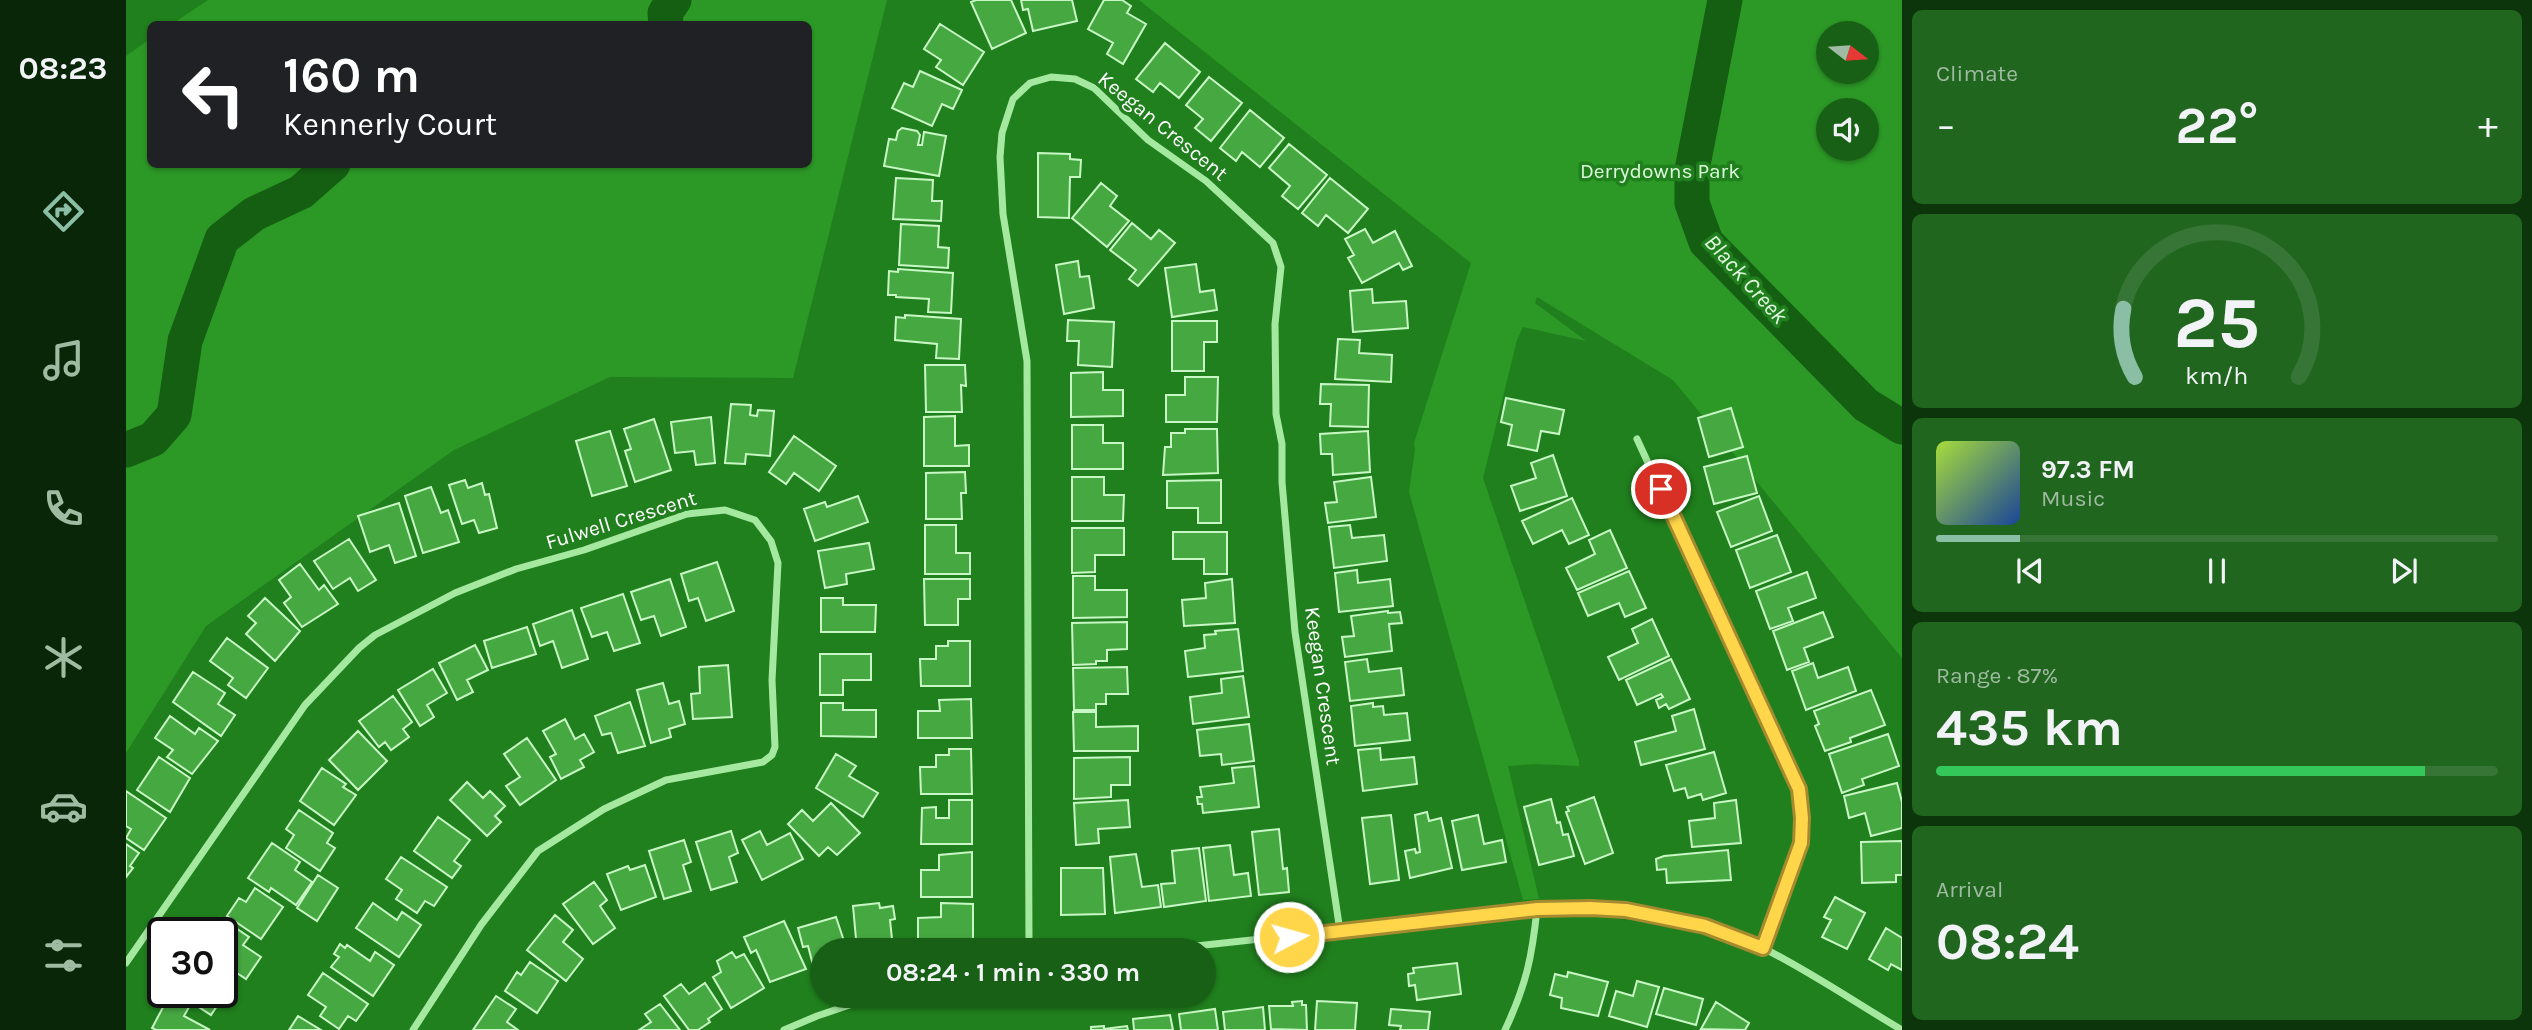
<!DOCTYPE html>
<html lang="en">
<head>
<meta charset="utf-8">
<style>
  :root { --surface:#186016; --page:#21661f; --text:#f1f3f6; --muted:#9fbba1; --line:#367535; --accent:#8abfa5 }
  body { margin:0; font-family:Karla,sans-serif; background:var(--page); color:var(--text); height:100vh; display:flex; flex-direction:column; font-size:26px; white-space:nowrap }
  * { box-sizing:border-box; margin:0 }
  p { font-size:23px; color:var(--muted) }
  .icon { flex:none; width:38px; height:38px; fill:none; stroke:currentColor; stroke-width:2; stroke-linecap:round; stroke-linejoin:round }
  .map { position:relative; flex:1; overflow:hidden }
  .sheet { display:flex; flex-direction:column; gap:10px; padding:10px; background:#0d350c; width:630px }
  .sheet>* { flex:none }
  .top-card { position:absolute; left:21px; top:21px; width:665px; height:147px; border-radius:10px; box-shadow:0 2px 5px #0004; background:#202124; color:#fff; overflow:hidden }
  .needle { width:46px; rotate:107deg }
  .controls { position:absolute; left:1690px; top:21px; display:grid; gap:14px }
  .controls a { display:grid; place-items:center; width:63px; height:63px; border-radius:50%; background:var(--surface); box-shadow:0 2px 5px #0004; font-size:35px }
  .speed { position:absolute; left:21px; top:917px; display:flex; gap:14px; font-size:35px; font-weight:700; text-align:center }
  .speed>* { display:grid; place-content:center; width:91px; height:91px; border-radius:50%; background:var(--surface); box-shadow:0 2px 5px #0004; line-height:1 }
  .speed .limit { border:4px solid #111; border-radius:10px; background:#fff; color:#111 }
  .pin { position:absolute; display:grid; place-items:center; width:60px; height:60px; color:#fff; margin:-30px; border:4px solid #fff; border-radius:50%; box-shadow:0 2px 7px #0007 }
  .me { position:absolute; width:77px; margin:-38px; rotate:84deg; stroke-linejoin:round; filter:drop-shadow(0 0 5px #0008) }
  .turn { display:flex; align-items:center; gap:24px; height:147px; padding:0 21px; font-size:32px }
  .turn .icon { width:91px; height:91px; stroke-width:2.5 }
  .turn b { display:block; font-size:49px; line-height:60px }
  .big { font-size:52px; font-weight:700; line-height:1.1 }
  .sheet .card { flex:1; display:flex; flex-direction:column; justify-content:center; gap:10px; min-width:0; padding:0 24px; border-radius:10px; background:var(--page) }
  .sheet .dial { align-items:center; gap:0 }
  .dial svg { height:182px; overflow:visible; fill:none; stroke:var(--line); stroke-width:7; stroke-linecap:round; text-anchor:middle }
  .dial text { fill:var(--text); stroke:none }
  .song { display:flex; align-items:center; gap:21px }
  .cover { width:84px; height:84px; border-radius:10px; background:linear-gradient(135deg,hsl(80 70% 55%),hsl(220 70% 35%)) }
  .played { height:7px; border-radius:4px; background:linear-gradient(90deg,var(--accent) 15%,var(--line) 15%) }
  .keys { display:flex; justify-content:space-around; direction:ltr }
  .heat { display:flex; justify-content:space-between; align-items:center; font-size:38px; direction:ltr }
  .charge { height:10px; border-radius:5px; background:linear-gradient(90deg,#34c759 87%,var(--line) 0) }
  .trip { position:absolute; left:684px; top:938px; width:406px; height:70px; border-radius:35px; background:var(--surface); box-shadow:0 2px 5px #0004; font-weight:700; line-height:70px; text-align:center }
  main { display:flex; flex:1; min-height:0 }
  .tabs { display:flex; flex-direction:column; width:126px; justify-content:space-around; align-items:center; background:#0a2609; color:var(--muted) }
  .tabs .icon { width:49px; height:49px }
  .tabs .current { color:var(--accent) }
  .tabs b { font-size:32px; color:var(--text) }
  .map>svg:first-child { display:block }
  .green { fill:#2c9926; fill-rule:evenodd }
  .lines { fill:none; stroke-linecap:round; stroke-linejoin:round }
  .river { stroke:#155f13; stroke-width:35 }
  .building { fill:#46a841; stroke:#c8f7c5; stroke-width:2 }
  .street { stroke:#a5e9a1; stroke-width:7 }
  .route-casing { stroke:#a68a30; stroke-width:18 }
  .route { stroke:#ffd54a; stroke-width:12 }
  .labels { text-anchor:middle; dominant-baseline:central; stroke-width:7; stroke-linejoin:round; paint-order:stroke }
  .street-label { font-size:21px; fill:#fff; stroke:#20801d }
  .park-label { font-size:21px; fill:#defadc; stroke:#20801d }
  .water-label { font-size:23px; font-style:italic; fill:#e3fae2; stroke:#20801d }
</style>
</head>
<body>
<main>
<nav class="tabs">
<b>08:23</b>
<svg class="icon current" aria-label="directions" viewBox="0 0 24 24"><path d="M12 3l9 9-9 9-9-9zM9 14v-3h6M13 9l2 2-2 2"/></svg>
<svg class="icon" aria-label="music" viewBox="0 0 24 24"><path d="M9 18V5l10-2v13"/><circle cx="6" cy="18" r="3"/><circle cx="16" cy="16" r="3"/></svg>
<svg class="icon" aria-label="phone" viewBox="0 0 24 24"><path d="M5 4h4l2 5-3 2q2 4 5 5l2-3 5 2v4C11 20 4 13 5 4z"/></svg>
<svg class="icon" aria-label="climate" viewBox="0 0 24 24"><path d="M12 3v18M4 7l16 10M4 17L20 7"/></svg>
<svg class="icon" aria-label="car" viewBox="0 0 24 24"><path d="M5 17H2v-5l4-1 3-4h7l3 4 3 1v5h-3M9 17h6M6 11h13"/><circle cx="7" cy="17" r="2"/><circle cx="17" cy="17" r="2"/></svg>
<svg class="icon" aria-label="filters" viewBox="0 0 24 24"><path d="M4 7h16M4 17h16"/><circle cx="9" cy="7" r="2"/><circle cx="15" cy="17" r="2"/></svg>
</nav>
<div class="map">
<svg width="1776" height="1030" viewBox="0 0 1776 1030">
  <rect width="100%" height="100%" fill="#20801d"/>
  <path class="green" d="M82,0H761L667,378L484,377L328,450L80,626L0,753V56L24,39V164H682V24H46Z
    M1013,0H1776V658L1547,380L1411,297L1409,303L1460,341L1397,327L1391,340L1357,478L1453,761V766L1410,764L1382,766L1413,899L1397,900L1283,492L1289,449L1288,443L1345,263ZM1703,33H1741V72H1703ZM1703,110H1741V149H1703Z"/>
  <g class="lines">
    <path class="river" d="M1599,0L1566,170V203L1580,242L1740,405L1776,427
      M540,24L539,13L548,0
      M0,450L27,439L48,415L59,341L96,239L128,214L175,192L207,164"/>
  </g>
  <path class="building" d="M850,0H885L900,33L866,49L845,2Z
    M895,0H946L951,21L907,31L902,9L897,10Z
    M978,0H996L1005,6L1001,13L1020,24L997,64L981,54L987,43L962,29Z
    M814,24L858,52L837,85L810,67L815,60L798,49Z
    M1039,43L1074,72L1053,98L1034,83L1027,92L1010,79Z
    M794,71L836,90L827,109L816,104L806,126L766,108L778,83L787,87Z
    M1083,77L1116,103L1085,141L1069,128L1077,119L1060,105Z
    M1124,110L1158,138L1134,167L1116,152L1110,161L1094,148Z
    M776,128L791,131L794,135L792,145H796L798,132L820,136L813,176L758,166L763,139L770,140L772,131Z
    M1163,144L1201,175L1172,209L1156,196L1164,186L1143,168Z
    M912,153L944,154V159L955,160L954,177H944L943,218L912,217Z
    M770,178L807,180L806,201H816L815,221L767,219Z
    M1204,178L1242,209L1222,233L1200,215L1192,226L1176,213Z
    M975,183L991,196L984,206L1003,221L981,247L946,218Z
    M1006,223L1025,239L1033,230L1049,243L1012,286L1003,279L1010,270L984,250Z
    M775,224L813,226L812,247L823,248L822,268L773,265Z
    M1239,229L1247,243L1269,231L1286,266L1277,270L1273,263L1236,283L1222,258L1228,255L1219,239Z
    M952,261L954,277L963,276L968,308L938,314L930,265Z
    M1070,264L1074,292L1088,290L1091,310L1046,317L1039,268Z
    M772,269L827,273L825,313L802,312L803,299L770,297V295H762L763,271L772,272Z
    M1246,289L1247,303L1280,301L1282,328L1227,332L1224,291Z
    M779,315L835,319L833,359L810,358L811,344L769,340L770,317L779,318Z
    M942,320L988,322L986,367L952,365L953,341H941Z
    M1046,321H1091V342H1078V371H1046Z
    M1212,339L1234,340L1233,353L1266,355L1265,382L1209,379Z
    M799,365H839L840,386L835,385L836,412H800Z
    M977,372V390H997V416L945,417V373Z
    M1059,377H1092L1091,422H1040V395H1059Z
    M1195,384L1243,385L1242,427L1204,426L1205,404H1194Z
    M1380,398L1438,410L1433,434L1415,431L1411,451L1382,445L1386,425L1375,422Z
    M605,404L625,405L624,415L631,416L632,410L648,411L644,456L620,454L619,464L599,463Z
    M1605,408L1617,447L1583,457L1572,418Z
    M829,416V446L843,445V466H798V417Z
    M585,417L589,463L570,465L568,451L549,453L545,422Z
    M528,419L545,470L509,482L499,451L505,449L498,429Z
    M946,425H977V443H997V469H946Z
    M1059,429H1091L1092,473L1037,475L1039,447H1045V433H1059Z
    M484,431L501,486L466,496L450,441Z
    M1242,431L1244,472L1207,475L1206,454H1195L1194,434Z
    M668,436L710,466L693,491L668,473L660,484L643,472Z
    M1427,455L1441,496L1394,511L1385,486L1410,478L1405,463Z
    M1621,456L1631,493L1588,504L1578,467Z
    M839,472L840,493H835L836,519H800V473Z
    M946,477H978V495H998L997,521H946Z
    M1245,477L1250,517L1202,523L1199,503L1211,502L1208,482Z
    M339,480L342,488L356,483L359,495L363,494L371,528L353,533L348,520L336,524L323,485Z
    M1095,480V523H1072V508H1041V481Z
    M305,487L315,513L322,510L333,542L297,553L279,496Z
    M732,496L742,522L689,541L678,509L699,502L701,507Z
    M1633,496L1646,531L1605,547L1591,512Z
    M1446,498L1463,535L1443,544L1436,530L1407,544L1396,521Z
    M273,503L290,556L269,563L263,545L244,552L232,516Z
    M799,525H830V553H844V574H799Z
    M1224,525L1226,538L1258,535L1261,561L1208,568L1203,527Z
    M946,528H998V555H969V572L946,573Z
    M1484,530L1501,568L1451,590L1440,568L1469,554L1463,540Z
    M1047,532H1101V574H1078V559H1047Z
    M1651,535L1665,572L1624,588L1610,550Z
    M223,539L250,580L232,591L224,578L207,589L188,561Z
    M743,543L748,569L720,574L721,584L699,588L692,551Z
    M591,562L608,611L580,621L572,598L563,601L555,574Z
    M174,564L193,590L198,585L212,604L176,627L158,603L165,597L153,580Z
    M1231,570L1232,583L1264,579L1267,606L1213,612L1209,573Z
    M1503,571L1520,608L1499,617L1493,603L1462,616L1452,593Z
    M1681,572L1690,598L1662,608L1667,621L1644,629L1630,591Z
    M947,576H969V590H1001V617L947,618Z
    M544,579L560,627L535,636L528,616L515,620L505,592Z
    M798,579H844V599H832V625H799Z
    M1106,579L1109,623L1058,626L1056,600L1080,598L1079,583Z
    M497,594L514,643L488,651L481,632L466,637L455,608Z
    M139,598L174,631L149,661L120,634L130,623L122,616Z
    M695,598H717V605H750L749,632H695Z
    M446,610L462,659L436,668L427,641L414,646L407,624Z
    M1262,611V613L1274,612L1276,623L1263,624L1266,651L1219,657L1216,637L1228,636L1225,616Z
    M1697,612L1707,637L1678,648L1683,662L1661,670L1647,631Z
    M1526,619L1543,656L1493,680L1482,657L1512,643L1506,629Z
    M1001,622V649L981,650V661H970V664L947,665L946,623Z
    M401,627L410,654L366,668L358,641Z
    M1112,629L1117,671L1062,677L1059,651L1079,648L1078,635L1090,634L1089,631Z
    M101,638L142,668L120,698L102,685L107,678L84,661Z
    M822,641H844V686H795L794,659H810V646H822Z
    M349,645L362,670L341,680L347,692L331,700L313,663Z
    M694,654H745V680H717V695H694Z
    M1241,659L1243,672L1275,668L1278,695L1224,701L1219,662Z
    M1545,659L1564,699L1543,709L1540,704L1533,708L1530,700L1537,697L1535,694L1511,705L1500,680Z
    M1687,663L1692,678L1722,667L1730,691L1680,710L1666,671Z
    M602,665L606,717L567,719L565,694L574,693L573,667Z
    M1001,667L1002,694H980V704H970V710H948L947,668Z
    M307,669L321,693L301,705L308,717L294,726L272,690Z
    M67,672L99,693L92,704L109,715L95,736L47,702Z
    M1117,676L1123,717L1067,724L1064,697L1096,693L1095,679Z
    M537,683L543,704L553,701L559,724L543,729L545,737L525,743L511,690Z
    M1745,690L1759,725L1724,738L1725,742L1699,751L1689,726L1693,724L1688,711Z
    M267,696L286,722L277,729L283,737L265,750L259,742L253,747L233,721Z
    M845,699L846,738H792V711H814L813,700Z
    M504,702L519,746L492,753L485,733L476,735L469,716Z
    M695,703H717V710H750V737L695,736Z
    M1247,703V707L1257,706L1258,715L1281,713L1284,740L1229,746L1225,706Z
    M1568,709L1579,749L1515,765L1509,742L1550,731L1546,716Z
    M947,712H970V727L1012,726V751H948Z
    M44,716L69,734L73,728L92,741L66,774L41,757L47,750L29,738Z
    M439,719L449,739L458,734L468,752L454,760L458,767L435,779L424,757L430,754L417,731Z
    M1123,724L1128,761L1096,765L1095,754L1074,756L1071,730Z
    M232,731L261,761L232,790L203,760Z
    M1762,734L1773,766L1736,779L1738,785L1716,793L1703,754Z
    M401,738L430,780L394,805L380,786L394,777L378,754Z
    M1254,748L1255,760L1288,757L1291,784L1237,791L1232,750Z
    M823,749H845L846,794H795L794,767H810V755H823Z
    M1588,752L1600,793L1577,800L1575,794L1562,798L1559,788L1548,791L1540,765Z
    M710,754L730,766L723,776L752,793L737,817L690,788Z
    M33,757L64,778L44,812L11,790Z
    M1004,757V785H985V797L948,799V758Z
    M1128,766L1133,807L1077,813L1076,804H1072L1071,797H1076L1074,787L1108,783L1106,768Z
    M196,768L220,784L217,787L230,795L208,825L174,801Z
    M341,782L357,798L364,791L379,806L369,816L375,822L361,836L324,800Z
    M1771,783L1776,802V828L1745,836L1739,813L1723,818L1718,796Z
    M0,791L40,818L18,850L0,838L5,829L0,826Z
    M1468,797L1487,853L1459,864L1440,812L1443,811L1441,807Z
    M1425,799L1431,823L1434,822L1437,835L1442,834L1448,856L1413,865L1398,807Z
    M823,800H846V844H795L796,808L810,807V818H823Z
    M1002,800L1004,827L972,829L973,843L950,845L948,803Z
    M1610,800L1615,843L1566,847L1563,821L1589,818L1588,803Z
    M705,803L734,833L711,855L702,847L693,856L662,824L676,810L687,821Z
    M173,810L207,833L201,843L209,848L194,871L160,848L168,835L160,829Z
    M1301,812L1303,821L1315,818L1326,868L1284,878L1279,851L1289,849L1290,853L1294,852L1289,815Z
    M1265,815L1273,880L1244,884L1236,818Z
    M1352,815L1358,844L1376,840L1380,862L1336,870L1326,821Z
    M312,817L344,840L328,861L335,866L326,878L288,851Z
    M1153,829L1157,869L1161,868L1163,892L1133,895L1126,832Z
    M605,831L612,853L603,857L611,882L585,890L570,842Z
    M634,831L641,845L664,833L677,859L636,880L616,840Z
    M558,840L565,862L557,865L565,891L538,899L523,851Z
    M1776,841V875H1770V882L1736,883L1735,842Z
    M146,843L174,862L169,870L186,882L170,905L145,888L143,892L122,878Z
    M0,844L13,853L4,866L7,868L0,877Z
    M1104,845L1108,875L1122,873L1125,896L1083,901L1077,848Z
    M1073,848L1080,901L1038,907L1035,884L1049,883L1046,851Z
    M1602,850L1605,880L1541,883L1540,869L1531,870L1530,859L1538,856Z
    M846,852V897H795V870H813V855Z
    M1010,854L1016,887L1032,885L1035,907L989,913L984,857Z
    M275,857L321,887L308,906L299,901L291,913L270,899L276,890L260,879Z
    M519,865L530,897L495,910L481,874L502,866L504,870Z
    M935,868H977L979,914L935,915Z
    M192,875L212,888L191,921L171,908Z
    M468,882L481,900L474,906L489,928L467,944L437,904Z
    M129,888L157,907L135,939L101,916L113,898L120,902Z
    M1709,897L1739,913L1721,949L1696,937L1705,920L1698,917Z
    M247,903L271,920L276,912L295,925L273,957L230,928Z
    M753,903L754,908L767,906L769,919L764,920L766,939H730L727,906Z
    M815,903L847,904V945H792V918L815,917Z
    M429,915L447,930L437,942L457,959L440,981L401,950Z
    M710,917L721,950H696V965V962L687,965L682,946L677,947L672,928Z
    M95,918L123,937L117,945L135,957L120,979L96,963V933H85Z
    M658,921L680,969L644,982L630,950L625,953L618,937Z
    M1760,928L1776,938V970L1765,964L1762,970L1743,959Z
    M214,944L219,948L221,945L244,961L249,952L268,965L247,996L205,967L213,957L208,954Z
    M606,952L610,958L618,954L638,988L605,1008L587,977L595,972L591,961Z
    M404,962L432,981L411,1013L379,991L391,972L395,975Z
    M1331,963L1335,994L1291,1000L1289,985L1283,986L1282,974L1288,973L1287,968Z
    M1442,972L1482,982L1472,1016L1435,1008L1436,998L1424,995L1429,974L1441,977Z
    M197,973L242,1004L230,1021L222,1016L213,1029L194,1016L200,1007L182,995Z
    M96,976L106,983L85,1015L50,992H96Z
    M1511,981L1533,987L1521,1027L1483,1016L1490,991L1507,996Z
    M579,983L596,1009L582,1019L584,1022L572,1030H563L538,996L555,984L563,994Z
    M1538,988L1577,999L1570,1025L1530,1014Z
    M43,996L63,1007L58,1016L84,1030H30L26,1028Z
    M370,996L390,1009L381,1022L392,1030H347Z
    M1176,1001V1005H1180L1181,1030L1145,1029L1143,1006H1167L1166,1002Z
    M1191,1001L1231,1003L1229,1030H1189Z
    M1590,1002L1623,1023L1619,1030L1575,1029Z
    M534,1004L554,1030H513L525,1022L519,1014Z
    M1137,1007L1139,1030H1099L1097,1012Z
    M1089,1009L1092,1030H1055L1053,1014Z
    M1265,1009L1304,1012L1302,1030H1274L1275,1026L1263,1025Z
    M1044,1015L1047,1030H1008L1007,1019Z
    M172,1016L195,1030H163Z
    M978,1026V1029L1001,1026L1002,1030H965V1027Z"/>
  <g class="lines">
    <path class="street" d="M1511,439L1673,789L1676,818L1675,843L1637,948
      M903,950L901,361L877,214L874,157L876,133L887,99L904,83L925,77L949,79L968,88L1022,140L1080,181L1147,243L1155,267L1149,324L1150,414L1156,444V482L1169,632L1214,931
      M1033,950L1411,909C1488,907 1567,914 1637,948C1685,972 1730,1003 1776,1030
      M0,963L179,705L233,648L249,635L329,593L390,569L458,550L561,514L599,510L629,520L645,541L652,563L646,680L649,747L646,755L637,762L540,780L478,809L412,851L355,925L287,1030
      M658,1030L691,1016L750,996
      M1379,1030C1400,985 1406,958 1411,909"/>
  </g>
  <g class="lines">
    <g class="route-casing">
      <path id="route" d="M1163,937L1411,909L1464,908L1500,910L1579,926L1637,948L1675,843L1676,818L1673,789L1535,489"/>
    </g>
    <use href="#route" class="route"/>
  </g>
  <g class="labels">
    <g class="street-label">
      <text transform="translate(1037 126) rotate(39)">Keegan Crescent</text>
      <text transform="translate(495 520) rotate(-17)">Fulwell Crescent</text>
      <text transform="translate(1197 686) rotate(82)">Keegan Crescent</text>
    </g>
    <g class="park-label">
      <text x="1534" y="171">Derrydowns Park</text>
    </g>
    <g class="water-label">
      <text transform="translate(1620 279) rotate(48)">Black Creek</text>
    </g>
  </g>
</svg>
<div class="controls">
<a><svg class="needle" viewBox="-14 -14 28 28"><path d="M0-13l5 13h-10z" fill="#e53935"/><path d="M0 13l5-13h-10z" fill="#9fbba1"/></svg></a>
<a><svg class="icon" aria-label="sound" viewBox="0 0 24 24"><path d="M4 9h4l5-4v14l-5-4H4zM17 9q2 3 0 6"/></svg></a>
</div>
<div class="speed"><div class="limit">30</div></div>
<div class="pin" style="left:1535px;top:489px;background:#d93025"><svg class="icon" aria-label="arrive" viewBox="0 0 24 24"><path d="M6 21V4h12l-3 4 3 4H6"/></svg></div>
<svg class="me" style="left:1163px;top:937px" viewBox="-20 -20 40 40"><circle r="17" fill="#ffd54a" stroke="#fff" stroke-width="3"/><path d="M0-11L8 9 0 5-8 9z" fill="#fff"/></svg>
<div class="trip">08:24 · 1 min · 330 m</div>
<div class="top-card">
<div class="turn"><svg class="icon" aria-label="left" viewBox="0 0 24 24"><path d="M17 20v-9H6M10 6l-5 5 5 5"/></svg><div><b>160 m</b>Kennerly Court</div></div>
</div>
</div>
<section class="sheet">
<div class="card"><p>Climate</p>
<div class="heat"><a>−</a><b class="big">22°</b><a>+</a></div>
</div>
<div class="card dial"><svg viewBox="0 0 100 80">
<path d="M14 69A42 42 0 1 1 86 69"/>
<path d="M14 69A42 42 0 0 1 9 39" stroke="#8abfa5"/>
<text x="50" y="56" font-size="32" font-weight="700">25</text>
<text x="50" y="72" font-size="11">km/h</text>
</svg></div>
<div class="card">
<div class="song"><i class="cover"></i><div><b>97.3 FM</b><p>Music</p></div></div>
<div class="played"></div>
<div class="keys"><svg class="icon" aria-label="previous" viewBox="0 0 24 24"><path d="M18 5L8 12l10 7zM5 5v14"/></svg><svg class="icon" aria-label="pause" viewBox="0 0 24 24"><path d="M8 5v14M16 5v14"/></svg><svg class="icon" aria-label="next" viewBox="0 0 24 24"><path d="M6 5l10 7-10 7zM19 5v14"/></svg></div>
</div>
<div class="card"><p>Range · 87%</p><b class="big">435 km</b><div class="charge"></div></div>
<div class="card"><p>Arrival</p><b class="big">08:24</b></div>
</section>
</main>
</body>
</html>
